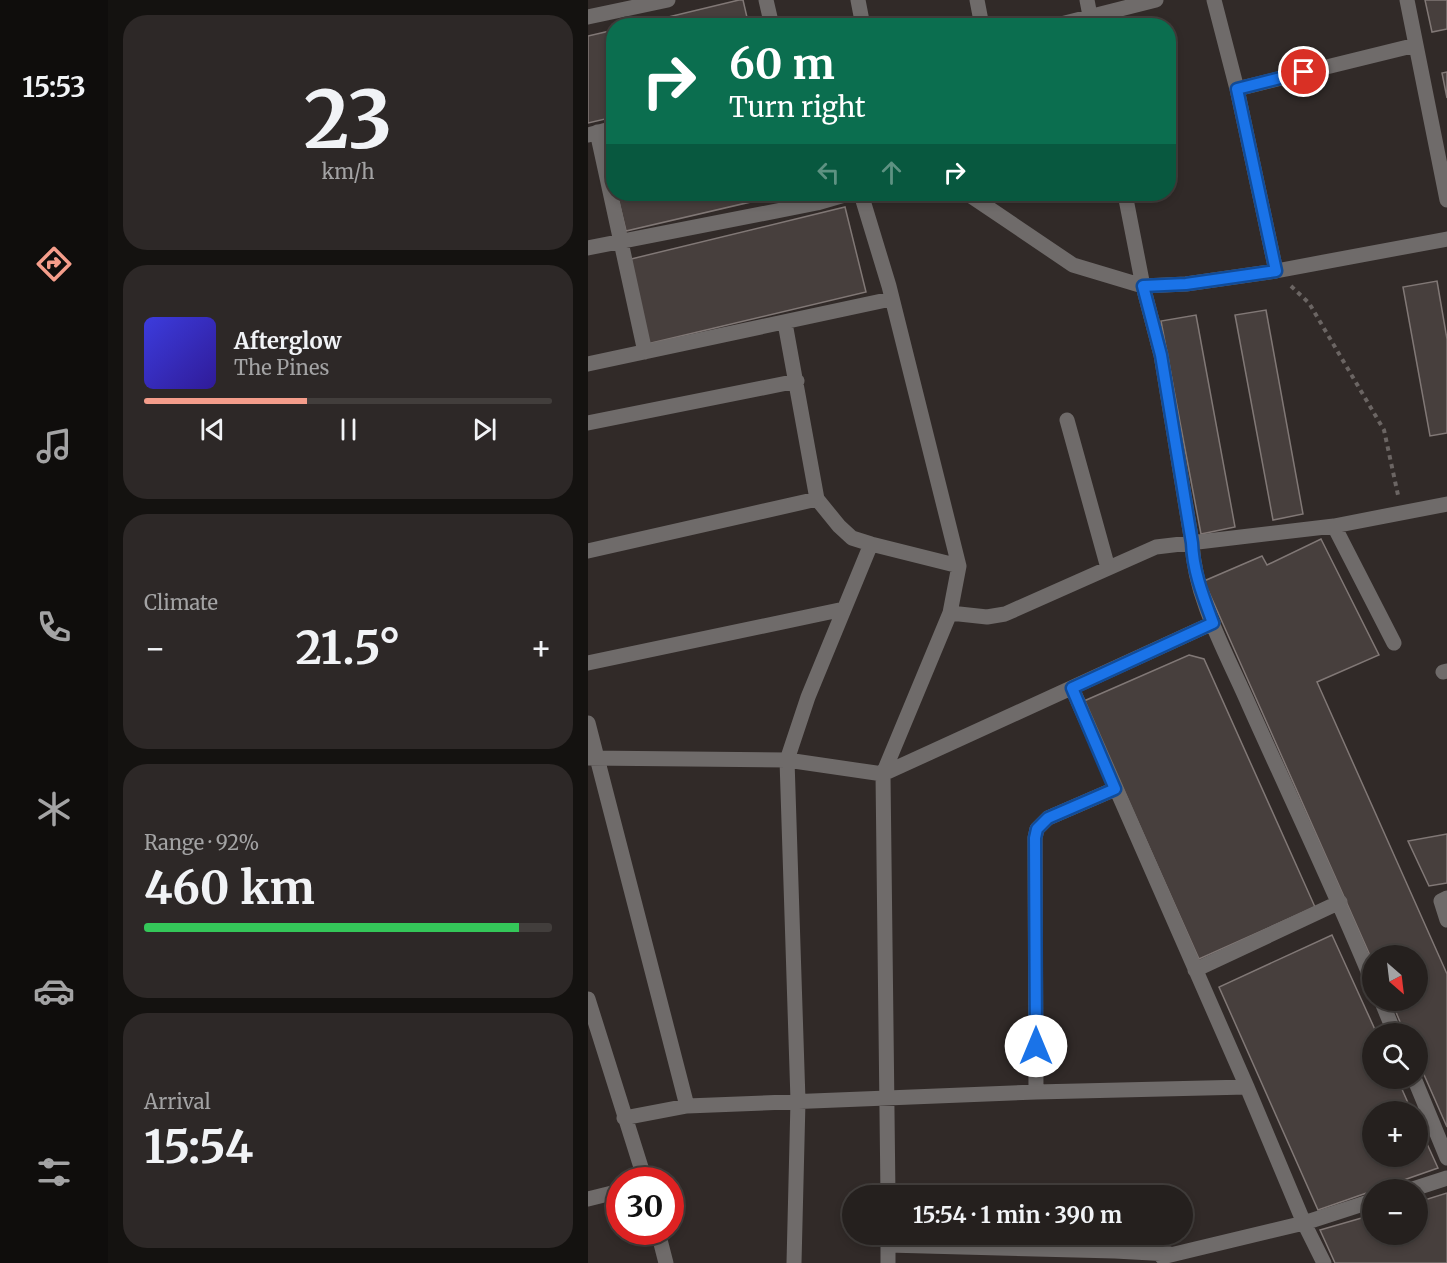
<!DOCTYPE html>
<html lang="en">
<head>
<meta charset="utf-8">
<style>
  :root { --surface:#25201e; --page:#2d2827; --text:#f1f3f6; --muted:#a3a3a4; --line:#423e3c; --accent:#f49d8b }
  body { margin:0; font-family:Merriweather,serif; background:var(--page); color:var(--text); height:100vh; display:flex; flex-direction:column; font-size:22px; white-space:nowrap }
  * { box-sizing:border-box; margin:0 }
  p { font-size:20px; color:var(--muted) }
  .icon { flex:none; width:33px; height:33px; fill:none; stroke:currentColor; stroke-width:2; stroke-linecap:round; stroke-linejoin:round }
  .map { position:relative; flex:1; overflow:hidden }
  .sheet { display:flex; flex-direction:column; gap:15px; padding:15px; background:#141210; width:480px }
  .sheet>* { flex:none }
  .hud { position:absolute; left:18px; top:18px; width:570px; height:183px; border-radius:24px; box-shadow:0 3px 9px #0003,0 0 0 2px var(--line); background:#0b6e4f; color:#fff; overflow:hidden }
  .needle { width:39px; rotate:152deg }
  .buttons { position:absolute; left:774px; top:945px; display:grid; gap:12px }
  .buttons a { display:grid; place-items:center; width:66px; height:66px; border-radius:50%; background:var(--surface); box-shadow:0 3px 9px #0003,0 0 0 2px var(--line); font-size:30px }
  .speed { position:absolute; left:18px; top:1167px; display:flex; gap:12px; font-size:30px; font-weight:700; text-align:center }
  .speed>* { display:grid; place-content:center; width:78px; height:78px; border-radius:50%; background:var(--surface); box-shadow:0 3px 9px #0003,0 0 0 2px var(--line); line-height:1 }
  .speed .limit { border:9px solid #d22; background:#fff; color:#111 }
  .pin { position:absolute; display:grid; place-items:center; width:51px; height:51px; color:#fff; margin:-26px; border:3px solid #fff; border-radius:50%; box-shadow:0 2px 6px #0007 }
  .me { position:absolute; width:66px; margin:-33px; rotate:0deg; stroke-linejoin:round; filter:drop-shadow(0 0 4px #0008) }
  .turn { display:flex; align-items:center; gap:21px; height:126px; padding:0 24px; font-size:27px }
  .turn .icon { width:78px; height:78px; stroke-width:2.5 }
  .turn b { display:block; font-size:42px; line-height:51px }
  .lanes { display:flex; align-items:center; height:57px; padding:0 24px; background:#0003; justify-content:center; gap:30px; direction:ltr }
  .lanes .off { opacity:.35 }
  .big { font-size:45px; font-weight:700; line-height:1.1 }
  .sheet .widget { flex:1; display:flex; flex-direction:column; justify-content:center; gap:9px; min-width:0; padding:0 21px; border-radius:24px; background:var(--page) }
  .sheet .dial { align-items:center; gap:0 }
  .dial b { font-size:78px; line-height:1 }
  .song { display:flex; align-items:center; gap:18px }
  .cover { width:72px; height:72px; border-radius:9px; background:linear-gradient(135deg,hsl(240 70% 55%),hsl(250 70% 35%)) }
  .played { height:6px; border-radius:3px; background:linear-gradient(90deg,var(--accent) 40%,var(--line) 40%) }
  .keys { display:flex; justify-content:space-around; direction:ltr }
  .heat { display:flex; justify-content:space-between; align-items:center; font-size:33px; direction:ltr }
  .charge { height:9px; border-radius:4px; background:linear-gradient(90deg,#34c759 92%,var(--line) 0) }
  .trip { position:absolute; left:254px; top:1185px; width:351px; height:60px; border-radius:30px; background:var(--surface); box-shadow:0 3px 9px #0003,0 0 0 2px var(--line); font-weight:700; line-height:60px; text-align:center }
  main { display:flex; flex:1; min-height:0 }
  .tabs { display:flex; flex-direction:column; width:108px; justify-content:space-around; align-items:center; background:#0f0d0c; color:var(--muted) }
  .tabs .icon { width:42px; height:42px }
  .tabs .selected { color:var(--accent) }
  .tabs b { font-size:27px; color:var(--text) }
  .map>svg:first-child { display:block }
  .building { fill:#473f3d; stroke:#817876; stroke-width:1.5 }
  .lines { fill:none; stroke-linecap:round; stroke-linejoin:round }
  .path { stroke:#6b6563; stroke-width:4; stroke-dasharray:4.5 4.5; stroke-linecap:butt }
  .minor { stroke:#6f6b6a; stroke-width:15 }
  .route-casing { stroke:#114b97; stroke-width:15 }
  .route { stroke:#1a73e8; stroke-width:10 }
</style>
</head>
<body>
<main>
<nav class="tabs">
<b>15:53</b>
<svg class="icon selected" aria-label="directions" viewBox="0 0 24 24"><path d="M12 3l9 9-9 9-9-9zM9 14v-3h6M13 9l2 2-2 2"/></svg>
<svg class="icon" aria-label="music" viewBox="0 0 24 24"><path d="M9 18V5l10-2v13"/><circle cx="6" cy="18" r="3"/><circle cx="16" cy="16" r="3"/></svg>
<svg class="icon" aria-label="phone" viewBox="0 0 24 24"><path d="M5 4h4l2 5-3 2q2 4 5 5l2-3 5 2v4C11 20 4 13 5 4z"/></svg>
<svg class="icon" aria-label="climate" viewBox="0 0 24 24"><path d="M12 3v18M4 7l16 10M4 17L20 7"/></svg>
<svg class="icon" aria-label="car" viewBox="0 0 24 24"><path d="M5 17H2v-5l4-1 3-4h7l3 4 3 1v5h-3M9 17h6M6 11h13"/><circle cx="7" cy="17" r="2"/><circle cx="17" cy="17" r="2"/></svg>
<svg class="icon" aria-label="filters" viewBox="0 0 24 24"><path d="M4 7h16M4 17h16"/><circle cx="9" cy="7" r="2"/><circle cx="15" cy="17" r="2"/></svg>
</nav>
<section class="sheet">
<div class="widget dial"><b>23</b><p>km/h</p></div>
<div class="widget">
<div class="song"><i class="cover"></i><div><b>Afterglow</b><p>The Pines</p></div></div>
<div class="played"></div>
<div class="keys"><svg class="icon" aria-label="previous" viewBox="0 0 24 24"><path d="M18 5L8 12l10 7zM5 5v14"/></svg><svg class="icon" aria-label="pause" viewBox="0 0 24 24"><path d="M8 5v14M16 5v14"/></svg><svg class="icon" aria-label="next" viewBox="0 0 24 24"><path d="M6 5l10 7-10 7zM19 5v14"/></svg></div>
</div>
<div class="widget"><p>Climate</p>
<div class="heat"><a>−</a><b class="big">21.5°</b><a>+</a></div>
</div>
<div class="widget"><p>Range · 92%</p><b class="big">460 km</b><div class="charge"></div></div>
<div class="widget"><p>Arrival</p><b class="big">15:54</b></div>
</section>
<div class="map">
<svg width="859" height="1263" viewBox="0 0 859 1263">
  <rect width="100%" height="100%" fill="#312a28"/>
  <path class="building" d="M151,0H155L161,26H43Z
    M837,0H859V29L844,32Z
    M26,30V117L0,123V36Z
    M859,72V98L854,73Z
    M26,143V178L18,145Z
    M29,194H197L38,231Z
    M257,207L278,292L59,344L39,260Z
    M849,281L859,339V433L842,436L815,287Z
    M678,310L715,514L685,520L647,315Z
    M608,315L647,527L613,534L573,321Z
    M733,539L791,655L729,682L859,974V1127L830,1061V1034H817L803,1000H830V956H784V960L616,581L674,556L679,565Z
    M601,655L616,659L727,907L611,959L496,701Z
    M859,834V883L841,886L820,841Z
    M744,935L789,1034H784V1078H809L824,1112H784V1156H830V1124L850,1168L730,1210L631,987Z
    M859,1193V1263H747L732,1230L784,1215V1234H830V1202Z"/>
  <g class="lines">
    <path class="path" d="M703,286L721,303L796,430L810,495"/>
    <path class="minor" d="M178,0L184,26
      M270,0L275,26
      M389,0L394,26
      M499,0L504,26
      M626,0L649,89L688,271
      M819,0L859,200
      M0,17L80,0
      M465,26L568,0
      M649,89L828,45
      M9,132L57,352
      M0,135L26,128
      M273,194L301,286L371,566L362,613L295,774L300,1196
      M380,194L485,265L555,286L598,284L688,271L859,239
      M537,194L555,286L573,355L604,543C607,600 639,654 661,705C702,797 746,888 784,981
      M0,248L229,203L260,194
      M197,323L229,499L251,526L264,538L283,544L371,566
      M0,364L303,299
      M479,420L520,568
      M0,423L209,381
      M746,526L806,643
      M0,551L229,499
      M362,613L399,617L417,614L568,547L746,526L859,504
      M0,663L256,609
      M855,672L859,671
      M484,688L659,1087L716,1223L736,1263
      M0,723L99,1106
      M0,758L199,760L295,774L625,623
      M859,898L853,901L859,920
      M607,970L752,902
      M0,999L57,1180
      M793,1000L807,1034
      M826,1078L859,1158
      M448,1092L447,838L449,829L460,818L527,789
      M36,1118L99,1106L448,1092L659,1087
      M822,1190L859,1178
      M0,1199L32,1191
      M70,1232L78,1263
      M300,1234V1263
      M300,1245L527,1251L582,1254
      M574,1257L716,1223L784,1201
      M206,1263L210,1101L199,760L220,697L283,544"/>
  </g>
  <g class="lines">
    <g class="route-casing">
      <path id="route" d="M448,1046L447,838L449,829L460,818L527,789L484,688L625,623C615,596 605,571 604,543L573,355L555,286L598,284L688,271L649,89L716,72"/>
    </g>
    <use href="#route" class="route"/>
  </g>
</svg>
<div class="buttons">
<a><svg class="needle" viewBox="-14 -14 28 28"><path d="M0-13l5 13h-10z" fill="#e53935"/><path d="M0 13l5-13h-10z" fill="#a3a3a4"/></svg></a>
<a><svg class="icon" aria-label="search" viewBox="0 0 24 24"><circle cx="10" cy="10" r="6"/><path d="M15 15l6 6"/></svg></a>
<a>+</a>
<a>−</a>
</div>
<div class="speed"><div class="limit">30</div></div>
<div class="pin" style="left:716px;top:72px;background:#d93025"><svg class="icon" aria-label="arrive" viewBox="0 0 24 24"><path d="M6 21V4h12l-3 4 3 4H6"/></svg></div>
<svg class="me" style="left:448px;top:1046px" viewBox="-20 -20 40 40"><circle r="19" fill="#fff"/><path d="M0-13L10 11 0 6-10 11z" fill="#1a73e8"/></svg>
<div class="trip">15:54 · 1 min · 390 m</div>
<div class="hud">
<div class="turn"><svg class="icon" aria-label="right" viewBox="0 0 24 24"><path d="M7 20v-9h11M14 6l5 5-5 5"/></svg><div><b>60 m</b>Turn right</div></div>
<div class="lanes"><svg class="icon off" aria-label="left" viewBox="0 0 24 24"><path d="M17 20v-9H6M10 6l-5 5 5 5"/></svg><svg class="icon off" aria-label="ahead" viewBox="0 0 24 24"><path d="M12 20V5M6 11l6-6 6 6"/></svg><svg class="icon" aria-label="right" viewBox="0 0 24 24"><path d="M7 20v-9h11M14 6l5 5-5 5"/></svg></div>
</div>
</div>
</main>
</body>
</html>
